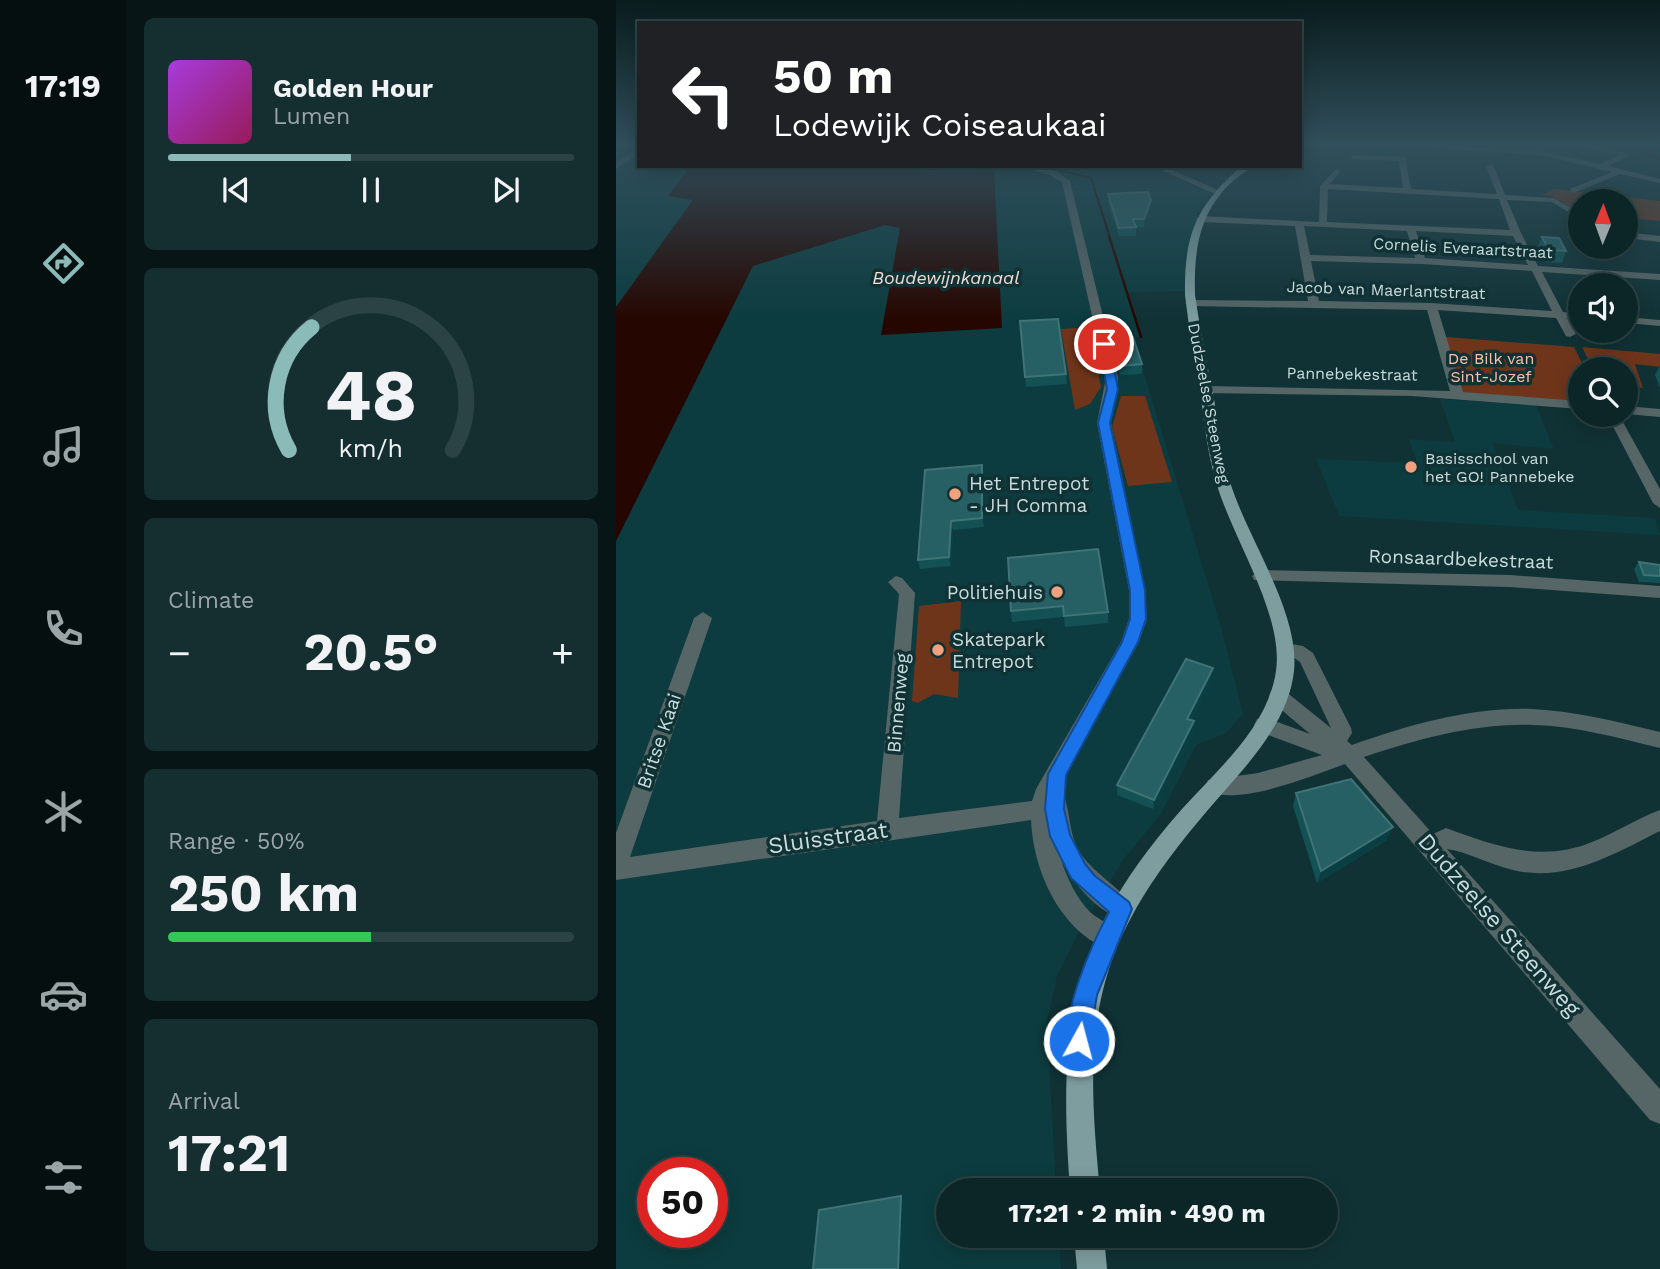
<!DOCTYPE html>
<html lang="en">
<head>
<meta charset="utf-8">
<style>
  :root { --surface:#0c2628; --page:#152e30; --text:#f1f3f6; --muted:#9aa5a8; --line:#2c4345; --accent:#8bbbb9 }
  body { margin:0; font-family:"Work Sans",sans-serif; background:var(--page); color:var(--text); height:100vh; display:flex; flex-direction:column; font-size:26px; white-space:nowrap }
  * { box-sizing:border-box; margin:0 }
  p { font-size:23px; color:var(--muted) }
  .icon { flex:none; width:38px; height:38px; fill:none; stroke:currentColor; stroke-width:2; stroke-linecap:round; stroke-linejoin:round }
  .map { position:relative; flex:1; overflow:hidden }
  .side { display:flex; flex-direction:column; gap:18px; padding:18px; background:#071516; width:490px }
  .side>* { flex:none }
  .banner { position:absolute; left:21px; top:21px; width:665px; height:147px; border-radius:0px; box-shadow:0 4px 18px #0003,0 0 0 2px var(--line); background:#202124; color:#fff; overflow:hidden }
  .needle { width:46px; rotate:1deg }
  .controls { position:absolute; left:952px; top:189px; display:grid; gap:14px }
  .controls a { display:grid; place-items:center; width:70px; height:70px; border-radius:50%; background:var(--surface); box-shadow:0 4px 18px #0003,0 0 0 2px var(--line); font-size:35px }
  .speed { position:absolute; left:21px; top:1157px; display:flex; gap:14px; font-size:35px; font-weight:700; text-align:center }
  .speed>* { display:grid; place-content:center; width:91px; height:91px; border-radius:50%; background:var(--surface); box-shadow:0 4px 18px #0003,0 0 0 2px var(--line); line-height:1 }
  .speed .limit { border:10px solid #d22; background:#fff; color:#111 }
  .pin { position:absolute; display:grid; place-items:center; width:60px; height:60px; color:#fff; margin:-30px; border:4px solid #fff; border-radius:50%; box-shadow:0 2px 7px #0007 }
  .me { position:absolute; width:77px; margin:-38px; rotate:7deg; stroke-linejoin:round; filter:drop-shadow(0 0 5px #0008) }
  .turn { display:flex; align-items:center; gap:24px; height:147px; padding:0 21px; font-size:32px }
  .turn .icon { width:91px; height:91px; stroke-width:2.5 }
  .turn b { display:block; font-size:49px; line-height:60px }
  .big { font-size:52px; font-weight:700; line-height:1.1 }
  .side .card { flex:1; display:flex; flex-direction:column; justify-content:center; gap:10px; min-width:0; padding:0 24px; border-radius:10px; background:var(--page) }
  .side .dial { align-items:center; gap:0 }
  .dial svg { height:182px; overflow:visible; fill:none; stroke:var(--line); stroke-width:7; stroke-linecap:round; text-anchor:middle }
  .dial text { fill:var(--text); stroke:none }
  .song { display:flex; align-items:center; gap:21px }
  .cover { width:84px; height:84px; border-radius:10px; background:linear-gradient(135deg,hsl(280 70% 55%),hsl(330 70% 35%)) }
  .played { height:7px; border-radius:4px; background:linear-gradient(90deg,var(--accent) 45%,var(--line) 45%) }
  .keys { display:flex; justify-content:space-around; direction:ltr }
  .heat { display:flex; justify-content:space-between; align-items:center; font-size:38px; direction:ltr }
  .charge { height:10px; border-radius:5px; background:linear-gradient(90deg,#34c759 50%,var(--line) 0) }
  .trip { position:absolute; left:320px; top:1178px; width:402px; height:70px; border-radius:35px; background:var(--surface); box-shadow:0 4px 18px #0003,0 0 0 2px var(--line); font-weight:700; line-height:70px; text-align:center }
  main { display:flex; flex:1; min-height:0 }
  .menu { display:flex; flex-direction:column; width:126px; justify-content:space-around; align-items:center; background:#050f10; color:var(--muted) }
  .menu .icon { width:49px; height:49px }
  .menu .current { color:var(--accent) }
  .menu b { font-size:32px; color:var(--text) }
  .map>svg:first-child { display:block }
  .built { fill:#0c3c3f; fill-rule:evenodd }
  .green { fill:#6f351b }
  .water { fill:#260600 }
  .lines { fill:none; stroke-linecap:round; stroke-linejoin:round }
  .stream-far1 { stroke:#260600; stroke-width:2 }
  .stream { stroke:#260600; stroke-width:2.5 }
  .minor { fill:#566566; fill-rule:evenodd }
  .major { fill:#7e9d9f; fill-rule:evenodd }
  .wall { fill:#135155 }
  .shaded-wall { fill:#093f42 }
  .building { fill:#266064; stroke:#407376; stroke-width:2 }
  .route { fill:#1a73e8; stroke:#114b97; stroke-width:2 }
  .poi-dot { fill:#f2a17e; stroke:#103235; stroke-width:2.5 }
  .labels { text-anchor:middle; dominant-baseline:central; stroke-width:7; stroke-linejoin:round; paint-order:stroke }
  .far-street-label { font-size:16px; fill:#c9dbdc; stroke:#103235 }
  .far-park-label { font-size:16px; fill:#fec1a8; stroke:#103235 }
  .far-poi-label { font-size:16px; fill:#c9dbdc; stroke:#103235; text-anchor:start }
  .far-water-label { font-size:18px; font-style:italic; fill:#f1dcd3; stroke:#103235 }
  .poi-label { font-size:19px; fill:#c9dbdc; stroke:#103235; text-anchor:start }
  .street-label { font-size:19px; fill:#c9dbdc; stroke:#103235 }
  .near-street-label { font-size:23px; fill:#c9dbdc; stroke:#103235 }
</style>
</head>
<body>
<main>
<nav class="menu">
<b>17:19</b>
<svg class="icon current" aria-label="directions" viewBox="0 0 24 24"><path d="M12 3l9 9-9 9-9-9zM9 14v-3h6M13 9l2 2-2 2"/></svg>
<svg class="icon" aria-label="music" viewBox="0 0 24 24"><path d="M9 18V5l10-2v13"/><circle cx="6" cy="18" r="3"/><circle cx="16" cy="16" r="3"/></svg>
<svg class="icon" aria-label="phone" viewBox="0 0 24 24"><path d="M5 4h4l2 5-3 2q2 4 5 5l2-3 5 2v4C11 20 4 13 5 4z"/></svg>
<svg class="icon" aria-label="climate" viewBox="0 0 24 24"><path d="M12 3v18M4 7l16 10M4 17L20 7"/></svg>
<svg class="icon" aria-label="car" viewBox="0 0 24 24"><path d="M5 17H2v-5l4-1 3-4h7l3 4 3 1v5h-3M9 17h6M6 11h13"/><circle cx="7" cy="17" r="2"/><circle cx="17" cy="17" r="2"/></svg>
<svg class="icon" aria-label="filters" viewBox="0 0 24 24"><path d="M4 7h16M4 17h16"/><circle cx="9" cy="7" r="2"/><circle cx="15" cy="17" r="2"/></svg>
</nav>
<section class="side">
<div class="card">
<div class="song"><i class="cover"></i><div><b>Golden Hour</b><p>Lumen</p></div></div>
<div class="played"></div>
<div class="keys"><svg class="icon" aria-label="previous" viewBox="0 0 24 24"><path d="M18 5L8 12l10 7zM5 5v14"/></svg><svg class="icon" aria-label="pause" viewBox="0 0 24 24"><path d="M8 5v14M16 5v14"/></svg><svg class="icon" aria-label="next" viewBox="0 0 24 24"><path d="M6 5l10 7-10 7zM19 5v14"/></svg></div>
</div>
<div class="card dial"><svg viewBox="0 0 100 80">
<path d="M14 69A42 42 0 1 1 86 69"/>
<path d="M14 69A42 42 0 0 1 24 15" stroke="#8bbbb9"/>
<text x="50" y="56" font-size="32" font-weight="700">48</text>
<text x="50" y="72" font-size="11">km/h</text>
</svg></div>
<div class="card"><p>Climate</p>
<div class="heat"><a>−</a><b class="big">20.5°</b><a>+</a></div>
</div>
<div class="card"><p>Range · 50%</p><b class="big">250 km</b><div class="charge"></div></div>
<div class="card"><p>Arrival</p><b class="big">17:21</b></div>
</section>
<div class="map">
<svg width="1044" height="1269" viewBox="0 0 1044 1269">
  <rect width="100%" height="100%" fill="#103235"/>
  <path class="built" d="M0,143H23V166H75L52,196L77,199L0,307Z
    M282,166H548L545,167L597,190L580,214L584,219L572,291L511,292L525,337H517L605,627L627,714L610,733L580,745L545,814L507,860L461,935L441,976L431,1021L440,1190H332V1236H443L445,1269H0V541L133,270L144,263L270,225L285,228L378,170L314,172ZM37,1172H96V1232H37Z
    M824,399L920,405L938,449L877,443L902,510L1039,518L1044,535L723,516L700,459L801,463L793,439L839,442Z"/>
  <path class="green" d="M939,189L1044,201V221L1010,218V201H964V212L936,196L925,195Z
    M474,327L485,387L474,404L459,410L445,329Z
    M830,337L958,347L969,369H964V402L844,392Z
    M966,347L1044,354V367L1019,364L1027,388L1010,386V369H977Z
    M505,396H529L556,482L512,486L496,427Z
    M345,601L342,698L318,694L302,703L296,701L303,606Z"/>
  <path class="water" d="M75,166H282L314,172L378,170L386,328L265,335L284,228L269,225L137,266L0,541V307L77,200L52,196Z"/>
  <g class="lines">
    <path class="stream-far1" d="M1004,143L1044,159
      M426,166L475,178L494,238"/>
    <path class="stream" d="M493,236L525,337"/>
    <path class="minor" d="M748,143L925,151L983,164L1004,155L964,147L975,143L1015,155L992,166L1044,179V183L1004,174L957,193L954,189L996,172L925,155Z
      M23,148V154L0,169V163Z
      M737,155L789,157L795,189L881,194L870,166L877,164L889,195L938,198L961,211L954,213L936,202L891,200L905,233L922,266L1044,274V280L926,272L947,312L964,313V319L951,318L960,334L954,337L950,336L940,318L822,310L847,392L964,401V409L796,396L586,393V387L590,386L834,391L811,310L574,306L569,303L574,300L692,301L679,226L584,222L580,219L584,216L703,222L704,186L720,169L724,171L714,184L787,188L783,161L734,159ZM712,189L883,199L894,230L711,222ZM688,226L791,231L799,258L694,255ZM800,231L897,236L912,265L809,258ZM695,261L805,264L916,271L936,311L815,303L703,301Z
      M405,166L440,171L454,181L502,378L495,423L529,590L531,619L523,642L441,790L446,792C456,812 451,833 465,854C478,874 511,892 518,909L514,917L506,920C480,910 458,884 445,860C451,878 460,897 473,911C483,921 497,923 503,937L499,945L491,949C443,929 417,870 415,820L0,880V833L78,618L87,612L96,618L14,857L261,821L283,594L272,582L280,576L286,578L299,593L283,818L416,801L420,789L505,642L513,619V590L481,423L490,378L446,182L434,175Z
      M536,166H547L604,191L597,193Z
      M1010,232L1044,236V242L1010,238Z
      M964,233V239L951,237L953,235Z
      M1010,317L1044,320V326L1010,323Z
      M1010,406L1044,409V417L1010,414Z
      M991,415H1003L1044,489V508L1037,503Z
      M644,570L894,575L1044,586V598L894,587L638,580L636,576Z
      M670,643L687,646L697,653L735,728L736,733L731,741L736,745C793,725 855,707 916,709C959,711 1002,722 1044,732V748C1002,738 960,726 917,725C860,723 802,739 748,757L817,834L830,828C879,846 925,863 976,842C999,833 1020,819 1044,810V831C998,854 950,883 897,870C875,865 852,852 831,849L1044,1089V1124L1034,1120L729,764C695,776 627,805 592,792L589,786L592,780L642,773L706,755L641,731L638,725L641,719L648,717L694,734L655,701L653,696L655,691H669L715,728L684,662L677,657L664,655L661,650L664,645Z"/>
    <path class="major" d="M626,166H635C626,175 614,182 606,192C581,222 578,257 579,295C584,330 591,364 598,399C603,427 606,455 614,482C632,540 684,612 678,671C672,728 621,775 586,817C475,948 467,1024 484,1190H454C442,1025 453,937 566,809C601,770 652,727 660,671C668,614 617,540 600,482C592,455 589,427 585,399C579,364 573,330 569,295C568,235 580,205 626,166Z
      M458,1236H488L491,1269H461Z"/>
  </g>
  <path class="wall" d="M492,194L535,208L528,227L520,228V236H503L492,203Z
    M926,237L950,251L946,263L929,262L921,248Z
    M404,321L450,374L451,384L410,387Z
    M497,338L526,364V374L504,375L497,348Z
    M1044,365V388L1039,375Z
    M366,465L368,474V527L337,530L335,566L304,569L302,560Z
    M392,558L492,612V623L449,627L448,617L396,622L395,611Z
    M1023,562L1044,565V583L1023,582L1018,569Z
    M596,678L575,720L578,721V732L537,809L501,795V785Z
    M680,793L771,840L701,883L677,806Z"/>
  <path class="shaded-wall" d="M535,200V208L528,227V219Z
    M366,465L368,474V527L366,518Z
    M335,521L337,530L335,566L333,557Z
    M597,668L596,678L570,729L571,719Z
    M578,721V732L537,809L538,800Z
    M777,827L771,840L701,883L705,871Z
    M285,1196L290,1200L288,1269H282Z"/>
  <path class="building" d="M532,192L535,200L528,219H517L520,227L503,228L492,194Z
    M926,237L943,238L950,251L933,250Z
    M442,319L450,374L409,377L404,321Z
    M517,337L526,364L504,366L497,338Z
    M366,465V518L335,521L333,557L302,560L309,470Z
    M482,549L492,612L448,616L447,606L395,611L392,558Z
    M1023,562L1044,565V576L1028,575Z
    M570,659L597,668L571,719L578,721L538,800L501,785Z
    M735,779L777,827L705,871L680,793Z
    M285,1196L282,1269H197L203,1210Z"/>
  <linearGradient id="sky" x2="0" y2="1"><stop stop-color="#091c1d"/><stop offset="0.45" stop-color="#314f5c"/><stop offset="1" stop-color="#314f5c" stop-opacity="0"/></linearGradient>
  <rect width="1044" height="321" fill="url(#sky)"/>
  <path class="route" d="M488,341L493,344L502,389L494,423L529,590L530,619L522,642L450,775L448,809L454,835L469,864L479,876L513,902L516,909L481,995L472,1049L463,1052L455,1049C442,1017 477,942 493,912L455,878L434,836L429,809L432,774L506,642L514,619V590L482,423L491,389L483,344Z"/>
  <g class="poi-dot">
    <circle cx="795" cy="467" r="7"/>
    <circle cx="339" cy="494" r="7"/>
    <circle cx="441" cy="592" r="7"/>
    <circle cx="322" cy="650" r="7"/>
  </g>
  <g class="labels">
    <g class="far-street-label">
      <text transform="translate(847 248) rotate(3)">Cornelis Everaartstraat</text>
      <text transform="translate(770 290) rotate(2)">Jacob van Maerlantstraat</text>
      <text transform="translate(736 374) rotate(1)">Pannebekestraat</text>
      <text transform="translate(593 403) rotate(79)">Dudzeelse Steenweg</text>
    </g>
    <g class="far-park-label">
      <text x="875" y="358">De Bilk van<tspan x="875" dy="18">Sint-Jozef</tspan></text>
    </g>
    <g class="far-poi-label">
      <text x="809" y="458">Basisschool van<tspan x="809" dy="18">het GO! Pannebeke</tspan></text>
    </g>
    <g class="far-water-label">
      <text x="330" y="277">Boudewijnkanaal</text>
    </g>
    <g class="poi-label">
      <text x="353" y="483">Het Entrepot<tspan x="353" dy="22">- JH Comma</tspan></text>
      <text x="427" y="592" text-anchor="end">Politiehuis</text>
      <text x="336" y="639">Skatepark<tspan x="336" dy="22">Entrepot</tspan></text>
    </g>
    <g class="street-label">
      <text transform="translate(845 559) rotate(2)">Ronsaardbekestraat</text>
      <text transform="translate(282 703) rotate(-85)">Binnenweg</text>
      <text transform="translate(43 741) rotate(-71)">Britse Kaai</text>
    </g>
    <g class="near-street-label">
      <text transform="translate(212 838) rotate(-8)">Sluisstraat</text>
      <text transform="translate(883 925) rotate(49)">Dudzeelse Steenweg</text>
    </g>
  </g>
</svg>
<div class="controls">
<a><svg class="needle" viewBox="-14 -14 28 28"><path d="M0-13l5 13h-10z" fill="#e53935"/><path d="M0 13l5-13h-10z" fill="#9aa5a8"/></svg></a>
<a><svg class="icon" aria-label="sound" viewBox="0 0 24 24"><path d="M4 9h4l5-4v14l-5-4H4zM17 9q2 3 0 6"/></svg></a>
<a><svg class="icon" aria-label="search" viewBox="0 0 24 24"><circle cx="10" cy="10" r="6"/><path d="M15 15l6 6"/></svg></a>
</div>
<div class="speed"><div class="limit">50</div></div>
<div class="pin" style="left:488px;top:344px;background:#d93025"><svg class="icon" aria-label="arrive" viewBox="0 0 24 24"><path d="M6 21V4h12l-3 4 3 4H6"/></svg></div>
<svg class="me" style="left:463px;top:1041px" viewBox="-20 -20 40 40"><circle r="17" fill="#1a73e8" stroke="#fff" stroke-width="3"/><path d="M0-11L8 9 0 5-8 9z" fill="#fff"/></svg>
<div class="trip">17:21 · 2 min · 490 m</div>
<div class="banner">
<div class="turn"><svg class="icon" aria-label="left" viewBox="0 0 24 24"><path d="M17 20v-9H6M10 6l-5 5 5 5"/></svg><div><b>50 m</b>Lodewijk Coiseaukaai</div></div>
</div>
</div>
</main>
</body>
</html>
